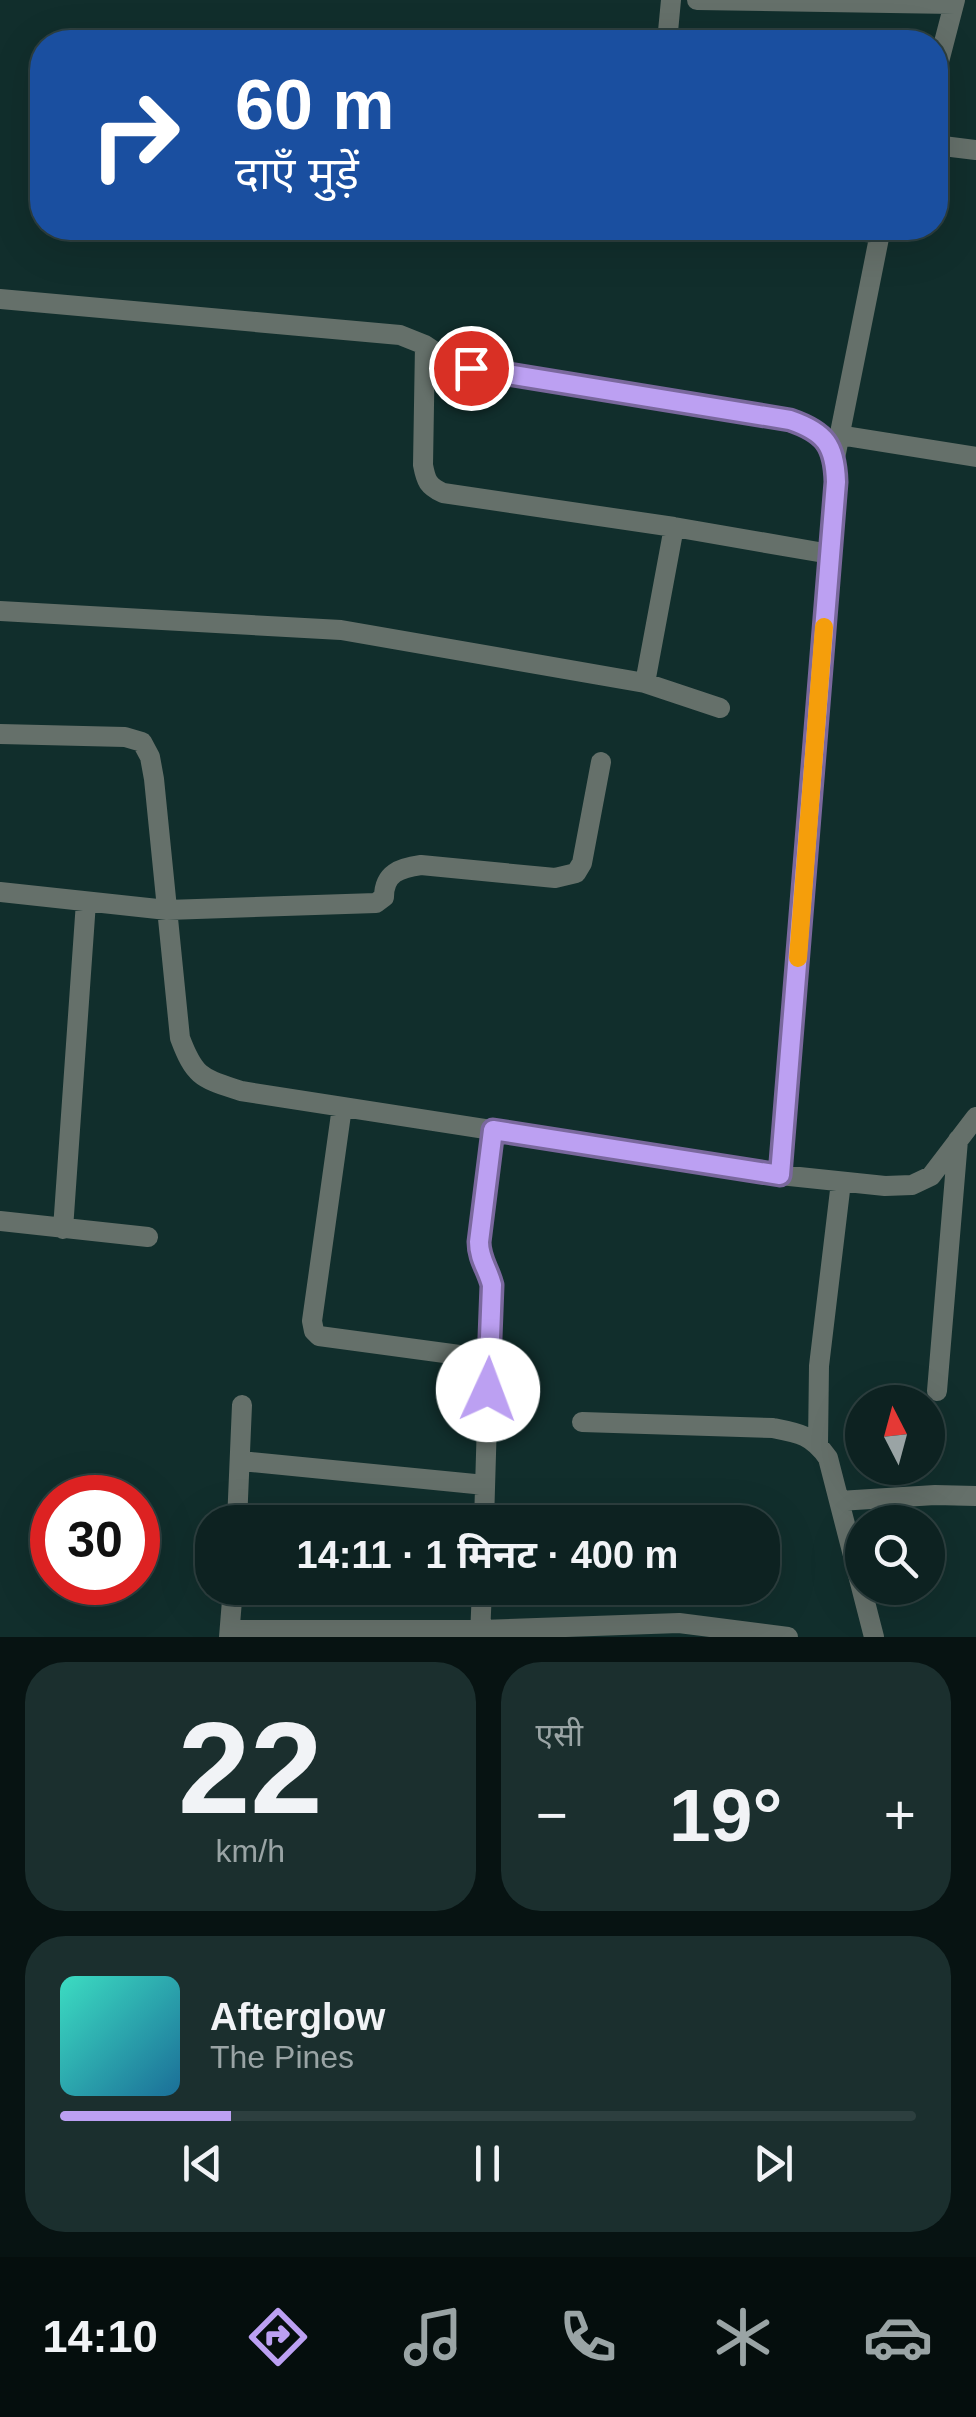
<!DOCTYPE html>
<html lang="hi">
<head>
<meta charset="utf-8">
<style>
  :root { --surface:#0d2221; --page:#1b2f2e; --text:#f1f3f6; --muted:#9aa4a5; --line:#2d3f3f; --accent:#bca0f2 }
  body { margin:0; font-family:Arial,"Noto Sans Devanagari",sans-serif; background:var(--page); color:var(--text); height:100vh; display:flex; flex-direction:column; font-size:38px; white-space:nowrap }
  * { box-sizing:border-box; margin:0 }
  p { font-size:32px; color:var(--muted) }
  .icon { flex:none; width:55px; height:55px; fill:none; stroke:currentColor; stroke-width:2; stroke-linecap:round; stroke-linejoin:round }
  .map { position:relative; height:1637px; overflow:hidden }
  .details { display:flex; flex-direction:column; gap:25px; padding:25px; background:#071312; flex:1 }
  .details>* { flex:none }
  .hud { position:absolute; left:30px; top:30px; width:918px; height:210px; border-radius:40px; box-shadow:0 10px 40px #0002,0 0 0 2px var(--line); background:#1a4fa0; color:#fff; overflow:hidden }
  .needle { width:65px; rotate:354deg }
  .tools { position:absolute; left:845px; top:1385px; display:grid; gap:20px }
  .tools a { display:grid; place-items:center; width:100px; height:100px; border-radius:50%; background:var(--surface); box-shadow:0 10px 40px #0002,0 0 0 2px var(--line); font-size:50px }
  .speed { position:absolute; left:30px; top:1475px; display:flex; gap:20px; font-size:50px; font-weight:700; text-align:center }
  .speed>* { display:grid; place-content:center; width:130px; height:130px; border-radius:50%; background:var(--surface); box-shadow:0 10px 40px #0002,0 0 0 2px var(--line); line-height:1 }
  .speed .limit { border:15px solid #d22; background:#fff; color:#111 }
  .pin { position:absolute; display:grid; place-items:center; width:85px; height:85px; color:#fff; margin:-42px; border:5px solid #fff; border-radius:50%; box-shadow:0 2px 10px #0007 }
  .me { position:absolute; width:110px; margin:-55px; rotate:2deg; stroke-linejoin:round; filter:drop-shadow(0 0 8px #0008) }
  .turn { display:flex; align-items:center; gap:35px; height:210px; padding:0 40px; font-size:45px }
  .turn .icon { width:130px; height:130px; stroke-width:2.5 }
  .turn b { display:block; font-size:70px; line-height:85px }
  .big { font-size:75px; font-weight:700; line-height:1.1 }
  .details .tile { flex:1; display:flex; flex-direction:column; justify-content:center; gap:15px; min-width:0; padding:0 35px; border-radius:40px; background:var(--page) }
  .details .dial { align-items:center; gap:0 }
  .dial b { font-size:130px; line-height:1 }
  .song { display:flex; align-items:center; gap:30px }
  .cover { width:120px; height:120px; border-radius:15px; background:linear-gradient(135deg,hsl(170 70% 55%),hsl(200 70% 35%)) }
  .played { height:10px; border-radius:5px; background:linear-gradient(90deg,var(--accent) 20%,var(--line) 20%) }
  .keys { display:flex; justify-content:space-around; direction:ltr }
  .heat { display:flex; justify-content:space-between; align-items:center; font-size:55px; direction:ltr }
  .details .tiles { flex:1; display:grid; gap:25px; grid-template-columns:1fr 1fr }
  .tile:last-child { grid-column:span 2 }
  .trip { position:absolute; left:195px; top:1505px; width:585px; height:100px; border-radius:40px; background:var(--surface); box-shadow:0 10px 40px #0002,0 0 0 2px var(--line); font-weight:700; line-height:100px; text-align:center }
  .tabs { display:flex; height:160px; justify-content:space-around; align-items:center; background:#050e0d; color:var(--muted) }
  .tabs .icon { width:70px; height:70px }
  .tabs .current { color:var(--accent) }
  .tabs b { font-size:45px; color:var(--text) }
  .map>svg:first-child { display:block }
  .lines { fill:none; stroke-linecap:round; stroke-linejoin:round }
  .minor { stroke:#65706a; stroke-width:20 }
  .route-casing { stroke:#7a689d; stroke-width:25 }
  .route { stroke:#bca0f2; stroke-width:18 }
  .slow { stroke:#f59e0b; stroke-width:18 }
</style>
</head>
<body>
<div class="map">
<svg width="976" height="1637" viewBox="0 0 976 1637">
  <rect width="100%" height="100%" fill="#112e2c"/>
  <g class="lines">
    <path class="minor" d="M697,0L954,4
      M667,42L671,0
      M935,77L955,0
      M935,145L976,150
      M809,228L879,233
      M0,299L400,335L425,345L446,359L471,368L790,420C825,432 835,446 836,482L780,1175
      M425,345L423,465C426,481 428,486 443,493L674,527L830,554
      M839,435L976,457
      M835,458L881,228
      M0,611L341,630L645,683L720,708
      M645,683L674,527
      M0,734L125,737L142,742L150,757L154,779L180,1038C195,1078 202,1078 241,1091L780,1175L885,1186L912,1185L931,1176L976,1117
      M0,892L167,910L376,903L384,897C384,873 400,868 421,865L555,878L576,873L582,863L601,762
      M342,1107L312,1321L314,1331L319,1336L489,1359
      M0,1221L148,1237
      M63,1229L86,902
      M937,1391L958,1140
      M582,1422L773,1428C799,1433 812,1435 828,1458L874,1637
      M818,1444L819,1366L841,1182
      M241,1461L485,1485
      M839,1501L935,1495L976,1496
      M237,1522L242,1405
      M484,1522L491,1285C488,1269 479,1259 479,1242L493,1130
      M230,1630H481L679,1623L788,1637
      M229,1637L233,1588
      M480,1637L482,1588"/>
  </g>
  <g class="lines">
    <g class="route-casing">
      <path id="route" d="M471,368L790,420C825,432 835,445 836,482L780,1175L493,1130L479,1242C479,1259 488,1269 492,1285L488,1390"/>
    </g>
    <use href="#route" class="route"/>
    <path class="slow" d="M798,958L824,627"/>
  </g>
</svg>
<div class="tools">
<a><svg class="needle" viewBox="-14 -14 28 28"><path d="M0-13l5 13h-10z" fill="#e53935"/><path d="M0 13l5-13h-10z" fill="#9aa4a5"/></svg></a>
<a><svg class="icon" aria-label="search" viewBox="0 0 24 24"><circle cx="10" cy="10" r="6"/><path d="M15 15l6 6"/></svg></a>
</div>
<div class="speed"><div class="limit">30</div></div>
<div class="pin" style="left:471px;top:368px;background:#d93025"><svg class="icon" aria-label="arrive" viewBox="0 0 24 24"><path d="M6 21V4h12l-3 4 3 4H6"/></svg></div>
<svg class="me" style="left:488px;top:1390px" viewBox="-20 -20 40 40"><circle r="19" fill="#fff"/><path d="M0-13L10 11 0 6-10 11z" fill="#bca0f2"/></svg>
<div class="trip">14:11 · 1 मिनट · 400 m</div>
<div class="hud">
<div class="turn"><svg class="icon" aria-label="right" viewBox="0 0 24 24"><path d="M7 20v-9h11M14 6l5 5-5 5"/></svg><div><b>60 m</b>दाएँ मुड़ें</div></div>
</div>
</div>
<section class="details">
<div class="tiles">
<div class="tile dial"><b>22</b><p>km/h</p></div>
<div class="tile"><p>एसी</p>
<div class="heat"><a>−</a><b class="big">19°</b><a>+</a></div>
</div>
<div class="tile">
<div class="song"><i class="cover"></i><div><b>Afterglow</b><p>The Pines</p></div></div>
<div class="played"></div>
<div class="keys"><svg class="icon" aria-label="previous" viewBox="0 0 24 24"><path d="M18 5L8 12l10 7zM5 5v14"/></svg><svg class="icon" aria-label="pause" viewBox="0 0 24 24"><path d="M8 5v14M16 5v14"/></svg><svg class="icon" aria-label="next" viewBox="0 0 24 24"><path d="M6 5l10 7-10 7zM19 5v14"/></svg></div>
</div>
</div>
</section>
<nav class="tabs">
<b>14:10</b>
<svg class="icon current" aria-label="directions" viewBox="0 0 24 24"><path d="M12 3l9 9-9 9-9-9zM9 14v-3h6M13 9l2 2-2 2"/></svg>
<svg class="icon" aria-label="music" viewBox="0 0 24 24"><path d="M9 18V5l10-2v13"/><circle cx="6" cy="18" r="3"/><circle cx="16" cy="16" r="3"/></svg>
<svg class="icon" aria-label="phone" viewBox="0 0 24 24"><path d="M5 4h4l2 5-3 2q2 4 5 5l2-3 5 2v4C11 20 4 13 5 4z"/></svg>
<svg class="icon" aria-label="climate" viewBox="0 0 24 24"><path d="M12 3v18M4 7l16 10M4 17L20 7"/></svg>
<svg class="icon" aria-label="car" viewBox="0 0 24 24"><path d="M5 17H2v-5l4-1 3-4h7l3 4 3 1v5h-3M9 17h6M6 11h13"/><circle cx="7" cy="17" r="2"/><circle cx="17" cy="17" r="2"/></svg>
</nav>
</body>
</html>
